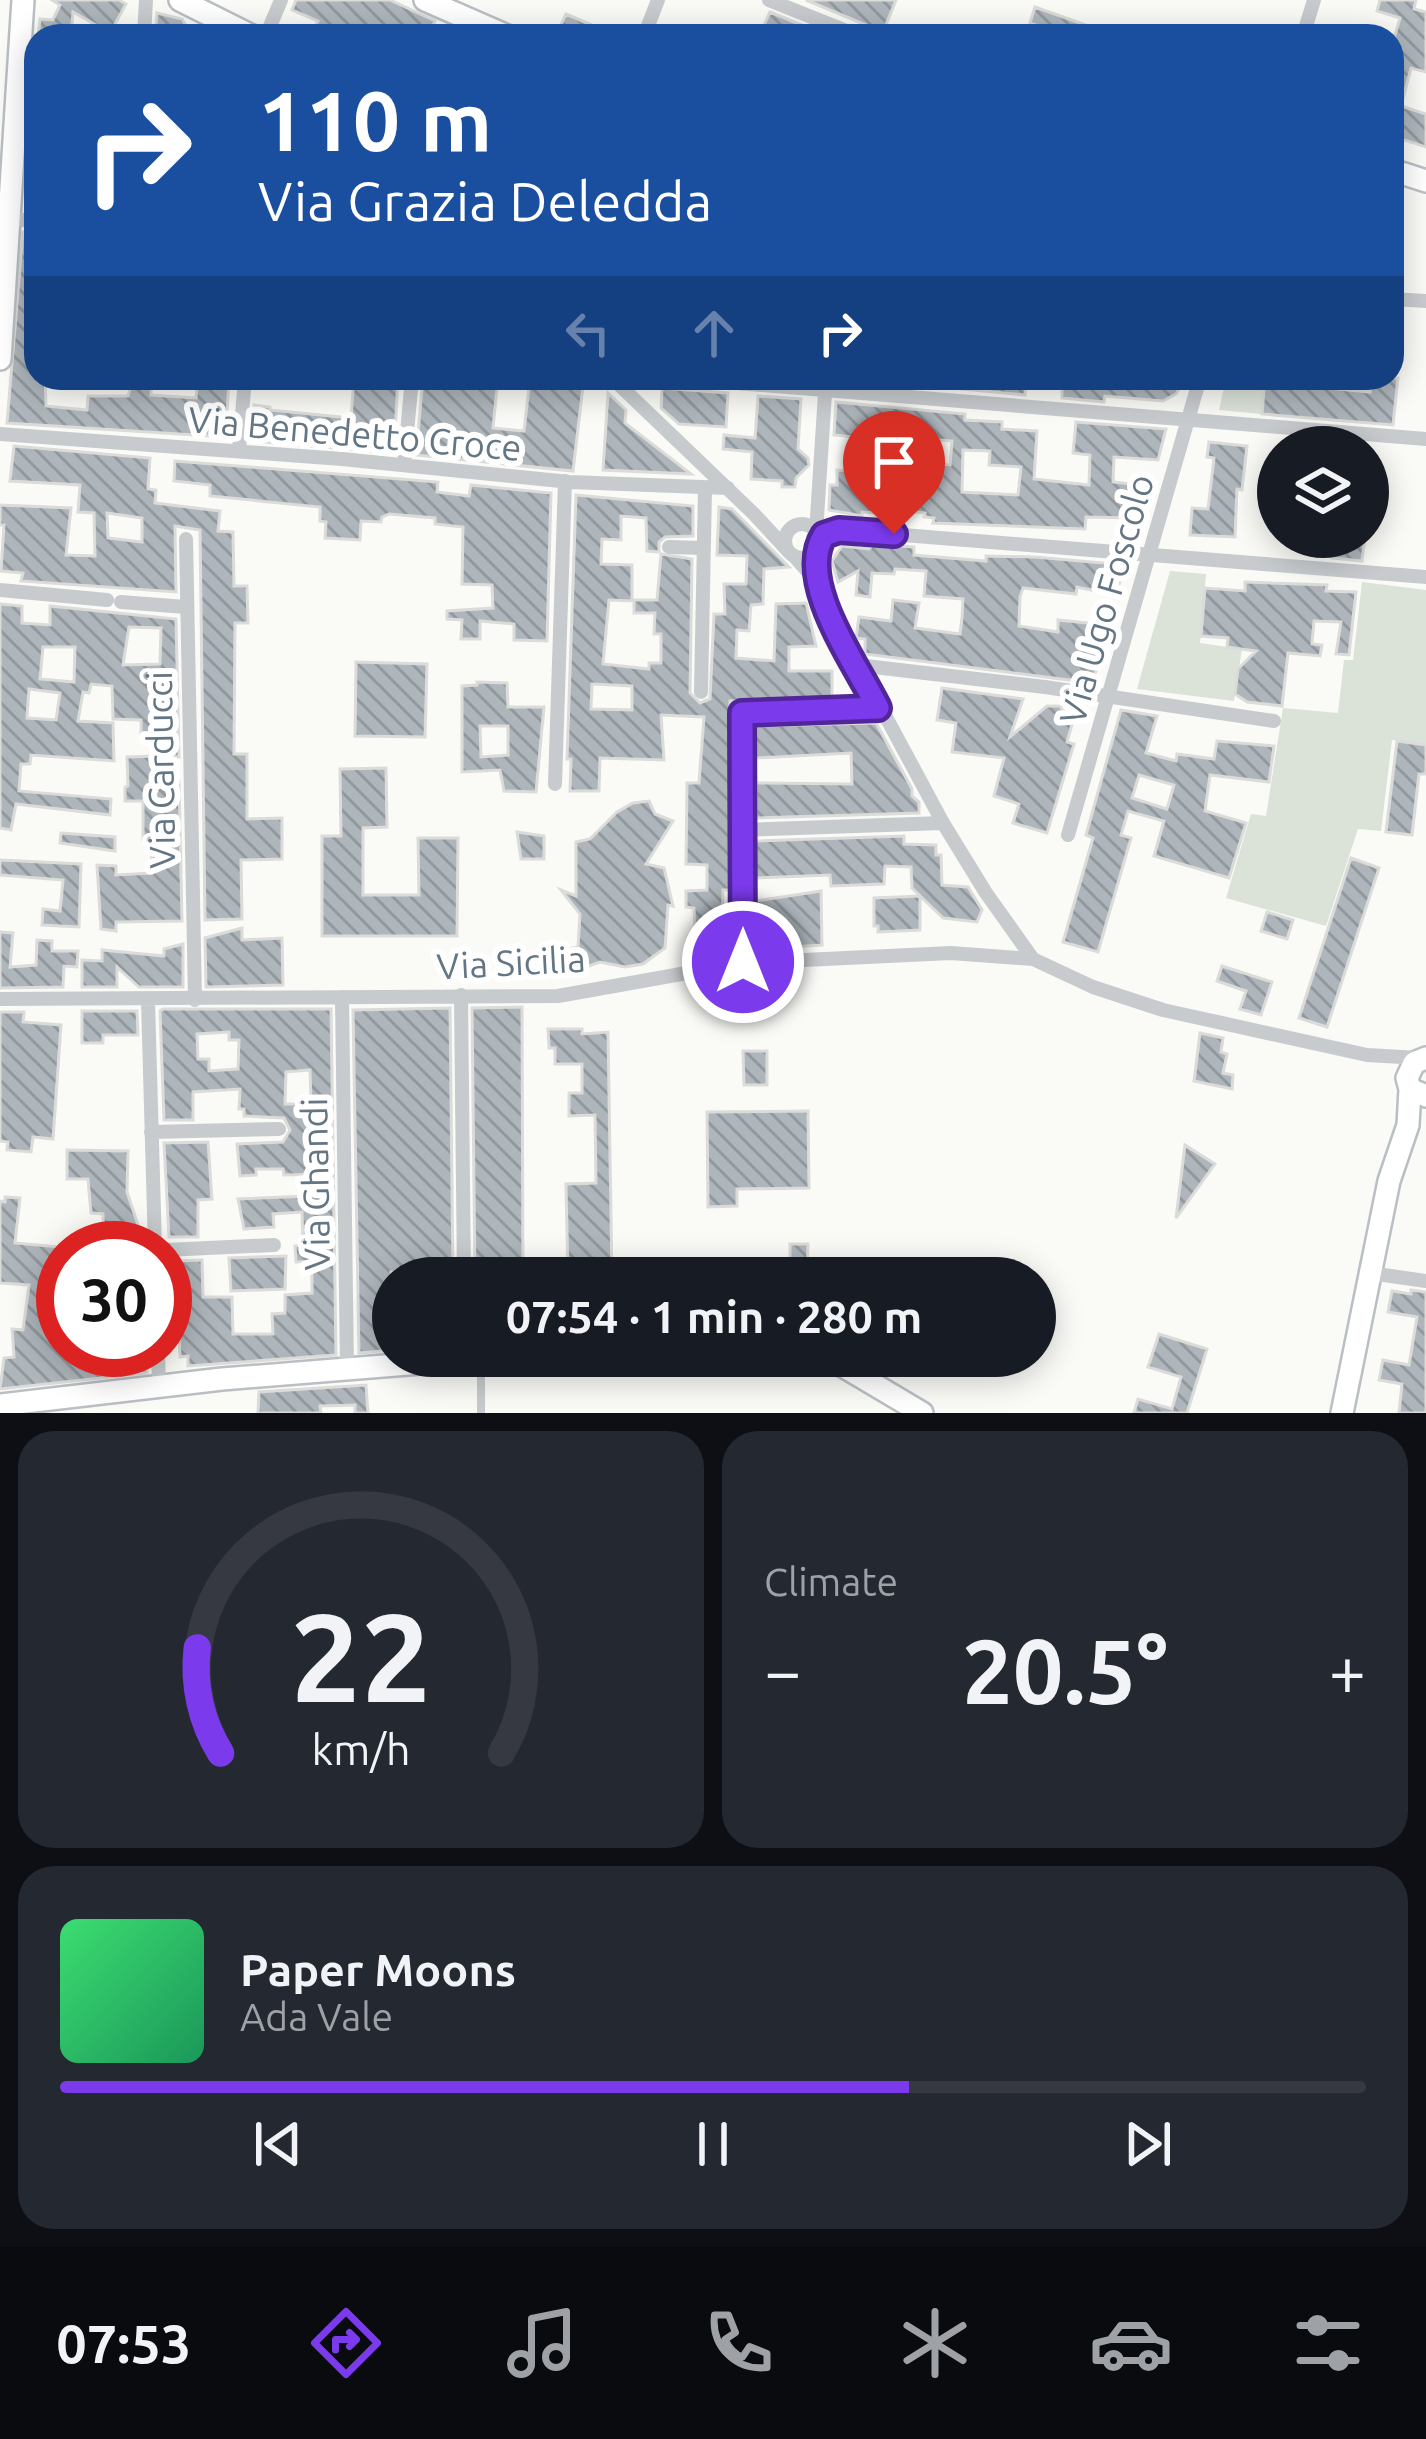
<!DOCTYPE html>
<html lang="en">
<head>
<meta charset="utf-8">
<style>
  :root { --surface:#171b24; --page:#242831; --text:#f1f3f6; --muted:#9ea1a6; --line:#363941; --accent:#7c3aed }
  body { margin:0; font-family:Ubuntu,sans-serif; background:var(--page); color:var(--text); height:100vh; display:flex; flex-direction:column; font-size:45px; white-space:nowrap }
  * { box-sizing:border-box; margin:0 }
  p { font-size:39px; color:var(--muted) }
  .icon { flex:none; width:66px; height:66px; fill:none; stroke:currentColor; stroke-width:2; stroke-linecap:round; stroke-linejoin:round }
  .map { position:relative; height:1413px; overflow:hidden }
  .drawer { display:flex; flex-direction:column; gap:18px; padding:18px; background:#0d0f14; flex:1 }
  .drawer>* { flex:none }
  .top-card { position:absolute; left:24px; top:24px; width:1380px; height:366px; border-radius:36px; box-shadow:0 6px 30px #0003; background:#1a4fa0; color:#fff; overflow:hidden }
  .controls { position:absolute; left:1257px; top:426px; display:grid; gap:24px }
  .controls a { display:grid; place-items:center; width:132px; height:132px; border-radius:50%; background:var(--surface); box-shadow:0 6px 30px #0003; font-size:60px }
  .speed { position:absolute; left:36px; top:1221px; display:flex; gap:24px; font-size:60px; font-weight:700; text-align:center }
  .speed>* { display:grid; place-content:center; width:156px; height:156px; border-radius:50%; background:var(--surface); box-shadow:0 6px 30px #0003; line-height:1 }
  .speed .limit { border:18px solid #d22; background:#fff; color:#111 }
  .pin { position:absolute; display:grid; place-items:center; width:102px; height:102px; color:#fff; margin:-123px -51px; border-radius:50% 50% 50% 0; rotate:-45deg; box-shadow:0 0 12px #0007 }
  .pin .icon { rotate:45deg }
  .me { position:absolute; width:132px; margin:-66px; rotate:0deg; stroke-linejoin:round; filter:drop-shadow(0 0 9px #0008) }
  .turn { display:flex; align-items:center; gap:42px; height:252px; padding:0 36px; font-size:54px }
  .turn .icon { width:156px; height:156px; stroke-width:2.5 }
  .turn b { display:block; font-size:84px; line-height:102px }
  .lanes { display:flex; align-items:center; height:114px; padding:0 36px; background:#0003; justify-content:center; gap:60px; direction:ltr }
  .lanes .off { opacity:.35 }
  .big { font-size:90px; font-weight:700; line-height:1.1 }
  .drawer .widget { flex:1; display:flex; flex-direction:column; justify-content:center; gap:18px; min-width:0; padding:0 42px; border-radius:36px; background:var(--page) }
  .drawer .dial { align-items:center; gap:0 }
  .dial svg { height:312px; overflow:visible; fill:none; stroke:var(--line); stroke-width:7; stroke-linecap:round; text-anchor:middle }
  .dial text { fill:var(--text); stroke:none }
  .song { display:flex; align-items:center; gap:36px }
  .cover { width:144px; height:144px; border-radius:18px; background:linear-gradient(135deg,hsl(140 70% 55%),hsl(150 70% 35%)) }
  .played { height:12px; border-radius:6px; background:linear-gradient(90deg,var(--accent) 65%,var(--line) 65%) }
  .keys { display:flex; justify-content:space-around; direction:ltr }
  .heat { display:flex; justify-content:space-between; align-items:center; font-size:66px; direction:ltr }
  .drawer .tiles { flex:1; display:grid; gap:18px; grid-template-columns:1fr 1fr }
  .widget:last-child { grid-column:span 2 }
  .trip { position:absolute; left:372px; top:1257px; width:684px; height:120px; border-radius:60px; background:var(--surface); box-shadow:0 6px 30px #0003; font-weight:700; line-height:120px; text-align:center }
  .dock { display:flex; height:192px; justify-content:space-around; align-items:center; background:#090b0e; color:var(--muted) }
  .dock .icon { width:84px; height:84px }
  .dock .active { color:var(--accent) }
  .dock b { font-size:54px; color:var(--text) }
  .map>svg:first-child { display:block }
  .green { fill:#dbe2d8 }
  .building { fill:url(#building-back-hatch); stroke:#dbdbd9; stroke-width:3; fill-rule:evenodd }
  .lines { fill:none; stroke-linecap:round; stroke-linejoin:round }
  .secondary-casing { stroke:#b9bfc3; stroke-width:26 }
  .lane { stroke:#c7cbce; stroke-width:8 }
  .street { stroke:#c7cbce; stroke-width:14 }
  .secondary { stroke:#fff; stroke-width:21 }
  .route-casing { stroke:#51269a; stroke-width:30 }
  .route { stroke:#7c3aed; stroke-width:21 }
  .labels { text-anchor:middle; dominant-baseline:central; stroke-width:12; stroke-linejoin:round; paint-order:stroke }
  .street-label { font-size:36px; fill:#647583; stroke:#fff }
</style>
</head>
<body>
<div class="map">
<svg width="1426" height="1413" viewBox="0 0 1426 1413">
  <defs>
    <pattern id="building-back-hatch" width="6" height="6" patternUnits="userSpaceOnUse" patternTransform="scale(3)"><rect width="6" height="6" fill="#aeb6bc"/><path d="M-1 5l2 2M0 0l6 6M5-1l2 2" fill="none" stroke="#91999e"/></pattern>
  </defs>
  <rect width="100%" height="100%" fill="#fafaf7"/>
  <path class="green" d="M1226,378H1265L1261,414L1219,410Z
    M1170,571L1206,574L1200,643L1242,649L1234,701L1137,689Z
    M1362,582L1426,590V744L1392,740L1381,831L1358,829L1326,926L1226,898L1251,814L1266,816L1283,708L1338,713L1344,660H1353Z"/>
  <path class="building" d="M52,0H119L126,4L110,33L73,12L71,36H38L40,19L53,20L60,5Z
    M296,0H390L435,21L428,36H311L318,21L292,10Z
    M806,0H896L883,32Z
    M1380,0H1416L1414,9L1426,12V72L1411,68L1401,106L1426,114V147L1392,136V45L1400,18L1377,11Z
    M1035,7L1111,34V36H1067L1030,23Z
    M770,12L828,36H777L762,30Z
    M157,13L182,19L192,36H155Z
    M566,14L617,36H556Z
    M23,232L36,233V378H45L46,406L87,410L88,396H128L133,378H152L151,395L196,398L198,378H229L226,437L7,423Z
    M354,378H398L394,453L251,441L254,405L270,407V410L351,418Z
    M423,378H454V386L497,388L493,428L524,431L530,378H584L573,471L416,455Z
    M941,378H1026L1025,395L940,387Z
    M1062,378H1185L1176,394L1163,401L1105,396L1104,402L1062,398Z
    M1265,378H1307V386L1370,392L1372,378H1398L1393,425L1262,414Z
    M662,388L728,393L726,427L679,424L661,408Z
    M608,393L626,410L625,423L691,474L603,470Z
    M758,396L801,399L798,449L808,458L809,465L796,478L795,487H782V481L751,479L752,452L723,449L724,435L755,438Z
    M836,402L965,414V420L1002,422V429L1037,431L1034,479L1089,485L1090,455L1073,453L1076,422L1166,429L1158,460L1114,457L1113,482L1140,485L1137,518L1086,517L1085,529L933,523L934,518L924,517L925,513L880,508V513L862,512V516L829,510L830,485H837V470L898,474L904,442L834,435ZM917,438L952,441L950,465L914,462ZM963,450L990,451L989,465L1021,467L1018,495L962,492Z
    M1209,442L1247,446L1242,490L1237,489L1235,537L1190,535L1192,508L1208,509L1214,458L1207,457Z
    M14,446L150,458L148,489L156,490L155,503L220,511L218,531L233,532L234,586H247L248,623H235L234,754H247V819L282,818V859L241,860L242,919L205,920L200,530L175,526L176,592L21,581L23,573L1,571L4,525H0V505L71,508L66,555L95,556L94,513L78,512L80,485L10,481ZM107,513L142,518V542L108,538Z
    M175,461L438,482L437,492L469,496L471,485L551,493L547,641L514,640V624L480,621V639H461L462,620L447,619V611L493,608L492,585L462,584L463,527L435,524V518L389,514L382,517L381,522L361,521L360,540L325,538L326,522L320,521V507L210,496V485L174,481Z
    M576,495L693,506V536L665,537L659,542V552L647,551L646,518L621,516V540L602,539L601,564L632,565V601L609,600L603,664L649,669V663H661V634H654L655,613H634V600H657L661,554L692,559L690,693L700,703L710,699L714,614H725L724,584H746L747,556L717,555L719,507L732,509L789,567L764,569L763,604L751,605L749,631L737,630L736,658L774,661L776,604L806,603L816,646L789,647V671H832V698L730,701L731,890H723L722,924L732,923L731,954L696,958L694,908L686,907V891L707,890V865L686,864L687,783H699L704,717L661,715L664,760L600,758L599,791H570L571,759H567ZM592,684L632,686V710L591,709Z
    M1334,537H1365L1362,561L1332,558Z
    M874,544L914,547V555L986,561V556L1035,557L1126,565L1115,595L1077,587L1076,594L1023,588L1020,597L1019,626L1058,632V620L1107,625L1093,683L865,654V639L856,638L859,617L891,621L893,600L919,603L915,628L960,634L962,618L963,599L924,596L926,571L895,569L894,574L872,573L870,597L856,595L858,571L838,582L832,561L842,546L869,549Z
    M1245,582L1327,585L1326,591L1356,592L1349,655L1336,654L1341,622L1314,621L1312,644L1322,645L1320,656L1288,653L1282,706L1247,702L1235,694L1238,669L1256,651L1227,647L1228,638L1201,636L1205,588L1245,591Z
    M0,604L22,606V623L50,625V606L176,619L179,757H166L167,782L179,781L182,921L116,922V931L101,929L97,865L116,866V875L152,873L151,840H143V801H125V787L128,786L127,757L157,756V733H141V720L113,719L112,686L91,684L89,693L83,692L78,721L113,723L114,761L31,755L30,764H21L19,791L111,799L110,815L16,804L11,830L0,828ZM129,627L161,628L160,664L123,665ZM43,647H75L74,682L40,679ZM29,689L60,693L56,720L27,718Z
    M356,662L427,664L425,737L355,736Z
    M477,682L507,683L508,707H544L536,792L504,791L500,770L462,772V686L477,685ZM480,726H508V755L481,757Z
    M942,688L1023,699L1010,737L1047,706H1060L1063,711L1075,714L1067,742L1074,744L1047,833L1013,823L1019,804L994,796L1004,758L952,752L956,723L937,720Z
    M1121,710L1157,716L1146,753L1176,761L1177,754L1214,759L1217,741L1274,746L1269,782L1210,775L1205,811L1246,823L1229,878L1154,856L1164,821L1128,811L1121,835L1131,838L1098,952L1063,942L1093,838L1086,835ZM1139,775L1174,785L1167,809L1132,798Z
    M876,723L912,789V796L919,802V813L756,818V783L852,784L851,753L755,758V726Z
    M1397,741L1426,745V774H1419L1412,835L1386,832Z
    M386,768L387,827L363,828V895H419L418,838H458L457,936H322V836H341L340,769Z
    M649,801L655,814L673,821L646,864L664,868L673,906L668,905L665,948L643,964L625,967L600,962L578,970L568,969V949L578,947L580,914L561,890L576,896V842L590,839L617,812L633,803Z
    M517,832L544,836V859H521Z
    M61,833L115,837V851L60,843Z
    M904,836V844L936,845V855H941L942,885L968,887L982,910L977,922L943,918L912,888L911,867L885,866L884,884L831,886L830,875L755,878L754,841Z
    M1351,858L1379,868L1327,1027L1299,1018Z
    M0,860L81,864L79,927L42,925L43,909L60,911L63,880L0,875Z
    M821,891L822,945L757,949L755,901Z
    M920,896V930L878,932V926H874V898Z
    M1267,912L1293,920L1287,939L1261,931Z
    M242,928V940L282,938L283,985L206,987L205,938Z
    M0,932L13,933L10,967L36,965L37,940L52,941V951H78L77,967L64,966L63,987L0,988Z
    M183,944V987H139L117,967V987H82V960L102,961V950L164,956V949Z
    M1222,966L1272,982L1261,1015L1240,1009L1246,991L1217,981Z
    M522,1007L523,1278H475L472,1008Z
    M450,1008L453,1278H423V1273L391,1272L393,1350L359,1353L353,1010Z
    M163,1009H331L336,1355L188,1366V1356L180,1357L178,1313H172L170,1273H176V1261L202,1260L203,1297H232L233,1334H273L272,1314L285,1313V1295L312,1293V1261L296,1262L295,1246L303,1245L302,1212L273,1214L274,1227L244,1229L238,1199L333,1195V1174L284,1175L283,1169H256V1175L240,1176L237,1144L283,1142L290,1130L284,1118L244,1116V1109H239L240,1089L193,1092V1120H164L160,1011ZM229,1032V1040H239L238,1069L209,1071V1059H198L197,1034ZM310,1070L311,1104H285L286,1072Z
    M82,1011H137L138,1035H103V1043H82Z
    M0,1012H24L23,1022L61,1025L53,1139L33,1137L31,1152L7,1150L8,1142L0,1141Z
    M548,1029H582V1034L608,1032L612,1278H568L566,1184L596,1183L595,1115L569,1116V1093H582V1064H555V1048H549Z
    M1200,1033L1223,1038L1221,1052L1227,1054L1223,1073L1233,1075L1232,1089L1194,1081Z
    M743,1051H767V1085H744Z
    M808,1111L809,1188L737,1189V1206L708,1207L707,1112Z
    M208,1142L212,1199L198,1200V1237H169L164,1143Z
    M1185,1145L1215,1164L1176,1218Z
    M67,1150L128,1151L127,1192L140,1231V1248H104L103,1214L91,1213L88,1179H67Z
    M5,1197L20,1198L15,1243L60,1247L58,1281H63L60,1302H56L53,1338L63,1337V1350H147V1373L0,1389L4,1358L14,1357L12,1329L23,1330L29,1285L0,1283V1201L5,1202Z
    M790,1244H808L807,1278H739V1265H790Z
    M286,1256L285,1289L231,1291L229,1258Z
    M1411,1290L1426,1292V1413H1399L1402,1384L1379,1380L1383,1360L1409,1365L1417,1317L1388,1312L1392,1291L1411,1294Z
    M1159,1334L1207,1349L1187,1413H1134L1138,1399L1172,1409L1181,1377L1148,1367Z
    M366,1385L368,1413H355V1405L320,1406L321,1413H258L259,1392Z"/>
  <g class="lines">
    <g class="secondary-casing">
      <path id="secondary" d="M180,0L252,36
        M425,0L507,36
        M1392,170L1426,181
        M0,359L23,0
        M1426,1058L1414,1063L1407,1078L1410,1089L1426,1096
        M826,1356L922,1413
        M0,1405L222,1379L507,1356
        M1342,1413L1389,1181L1408,1125L1410,1089"/>
    </g>
    <path class="lane" d="M481,1361V1413"/>
    <path class="street" d="M769,0L859,36
      M144,36L146,0
      M266,36L281,0
      M644,36L658,0
      M1303,36L1314,0
      M10,219L36,221
      M1392,299L1426,301
      M612,378L754,514L789,552
      M676,378L1426,439
      M0,434L342,459L570,482L728,488
      M239,451L245,378
      M404,465L412,378
      M785 541a17 17 0 1 1 34 0a17 17 0 1 1-34 0Z
      M816,528L1426,577
      M816,533L826,378
      M186,539L195,1000
      M669,547L703,548
      M794,556L808,572L943,823L986,893L1033,959
      M0,590L107,600
      M121,602L185,607
      M857,665L1045,687L1274,721
      M701,692L705,489
      M555,784L565,481
      M743,830L943,823
      M1068,835L1200,378
      M743,963L742,713L878,708
      M461,995L464,1278
      M342,997L347,1370
      M0,999L558,996L743,963L951,953L1033,959L1093,987L1163,1010L1367,1055L1419,1058
      M148,1001L155,1248
      M151,1132L279,1129
      M165,1250L274,1245
      M1370,1273L1426,1281
      M158,1350L159,1387"/>
    <use href="#secondary" class="secondary"/>
  </g>
  <g class="lines">
    <g class="route-casing">
      <path id="route" d="M743,962L742,713L878,708C857,665 795,581 824,535L839,530L894,534"/>
    </g>
    <use href="#route" class="route"/>
  </g>
  <g class="labels">
    <g class="street-label">
      <text transform="translate(355 433) rotate(5)">Via Benedetto Croce</text>
      <text transform="translate(1106 599) rotate(-74)">Via Ugo Foscolo</text>
      <text transform="translate(160 770) rotate(-91)">Via Carducci</text>
      <text transform="translate(511 962) rotate(-3)">Via Sicilia</text>
      <text transform="translate(315 1184) rotate(-91)">Via Ghandi</text>
    </g>
  </g>
</svg>
<div class="controls">
<a><svg class="icon" aria-label="layers" viewBox="0 0 24 24"><path d="M12 4l9 5-9 5-9-5zM3 14l9 5 9-5"/></svg></a>
</div>
<div class="speed"><div class="limit">30</div></div>
<div class="pin" style="left:894px;top:534px;background:#d93025"><svg class="icon" aria-label="arrive" viewBox="0 0 24 24"><path d="M6 21V4h12l-3 4 3 4H6"/></svg></div>
<svg class="me" style="left:743px;top:962px" viewBox="-20 -20 40 40"><circle r="17" fill="#7c3aed" stroke="#fff" stroke-width="3"/><path d="M0-11L8 9 0 5-8 9z" fill="#fff"/></svg>
<div class="trip">07:54 · 1 min · 280 m</div>
<div class="top-card">
<div class="turn"><svg class="icon" aria-label="right" viewBox="0 0 24 24"><path d="M7 20v-9h11M14 6l5 5-5 5"/></svg><div><b>110 m</b>Via Grazia Deledda</div></div>
<div class="lanes"><svg class="icon off" aria-label="left" viewBox="0 0 24 24"><path d="M17 20v-9H6M10 6l-5 5 5 5"/></svg><svg class="icon off" aria-label="ahead" viewBox="0 0 24 24"><path d="M12 20V5M6 11l6-6 6 6"/></svg><svg class="icon" aria-label="right" viewBox="0 0 24 24"><path d="M7 20v-9h11M14 6l5 5-5 5"/></svg></div>
</div>
</div>
<section class="drawer">
<div class="tiles">
<div class="widget dial"><svg viewBox="0 0 100 80">
<path d="M14 69A42 42 0 1 1 86 69"/>
<path d="M14 69A42 42 0 0 1 8 42" stroke="#7c3aed"/>
<text x="50" y="56" font-size="32" font-weight="700">22</text>
<text x="50" y="72" font-size="11">km/h</text>
</svg></div>
<div class="widget"><p>Climate</p>
<div class="heat"><a>−</a><b class="big">20.5°</b><a>+</a></div>
</div>
<div class="widget">
<div class="song"><i class="cover"></i><div><b>Paper Moons</b><p>Ada Vale</p></div></div>
<div class="played"></div>
<div class="keys"><svg class="icon" aria-label="previous" viewBox="0 0 24 24"><path d="M18 5L8 12l10 7zM5 5v14"/></svg><svg class="icon" aria-label="pause" viewBox="0 0 24 24"><path d="M8 5v14M16 5v14"/></svg><svg class="icon" aria-label="next" viewBox="0 0 24 24"><path d="M6 5l10 7-10 7zM19 5v14"/></svg></div>
</div>
</div>
</section>
<nav class="dock">
<b>07:53</b>
<svg class="icon active" aria-label="directions" viewBox="0 0 24 24"><path d="M12 3l9 9-9 9-9-9zM9 14v-3h6M13 9l2 2-2 2"/></svg>
<svg class="icon" aria-label="music" viewBox="0 0 24 24"><path d="M9 18V5l10-2v13"/><circle cx="6" cy="18" r="3"/><circle cx="16" cy="16" r="3"/></svg>
<svg class="icon" aria-label="phone" viewBox="0 0 24 24"><path d="M5 4h4l2 5-3 2q2 4 5 5l2-3 5 2v4C11 20 4 13 5 4z"/></svg>
<svg class="icon" aria-label="climate" viewBox="0 0 24 24"><path d="M12 3v18M4 7l16 10M4 17L20 7"/></svg>
<svg class="icon" aria-label="car" viewBox="0 0 24 24"><path d="M5 17H2v-5l4-1 3-4h7l3 4 3 1v5h-3M9 17h6M6 11h13"/><circle cx="7" cy="17" r="2"/><circle cx="17" cy="17" r="2"/></svg>
<svg class="icon" aria-label="filters" viewBox="0 0 24 24"><path d="M4 7h16M4 17h16"/><circle cx="9" cy="7" r="2"/><circle cx="15" cy="17" r="2"/></svg>
</nav>
</body>
</html>
